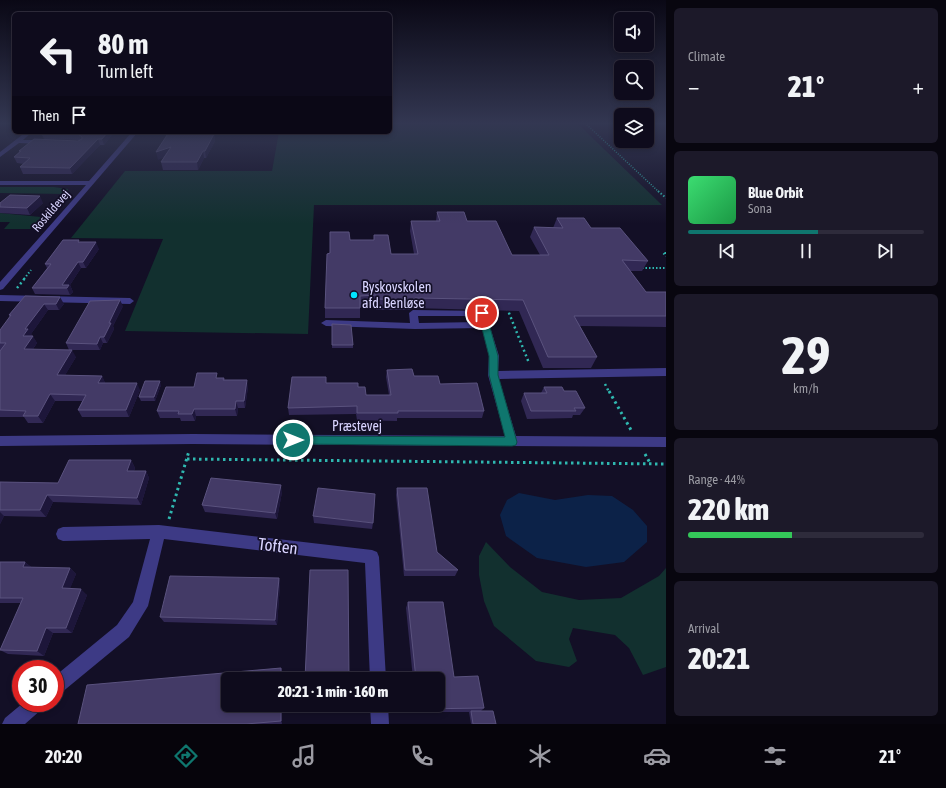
<!DOCTYPE html>
<html lang="en">
<head>
<meta charset="utf-8">
<style>
  :root { --surface:#0e0b1c; --page:#1c1929; --text:#f1f3f6; --muted:#9b9ba3; --line:#2e2b3b; --accent:#0f766e }
  body { margin:0; font-family:"Asap Condensed",sans-serif; background:var(--page); color:var(--text); height:100vh; display:flex; flex-direction:column; font-size:15px; white-space:nowrap }
  * { box-sizing:border-box; margin:0 }
  p { font-size:13px; color:var(--muted) }
  .icon { flex:none; width:22px; height:22px; fill:none; stroke:currentColor; stroke-width:2; stroke-linecap:round; stroke-linejoin:round }
  .map { position:relative; flex:1; overflow:hidden }
  .drawer { display:flex; flex-direction:column; gap:8px; padding:8px; background:#08060f; width:280px }
  .drawer>* { flex:none }
  .top-card { position:absolute; left:12px; top:12px; width:380px; height:122px; border-radius:6px; box-shadow:0 2px 6px #0003,0 0 0 1px var(--line); background:#0e0b1c; color:var(--text); overflow:hidden }
  .tools { position:absolute; left:614px; top:12px; display:grid; gap:8px }
  .tools a { display:grid; place-items:center; width:40px; height:40px; border-radius:6px; background:var(--surface); box-shadow:0 2px 6px #0003,0 0 0 1px var(--line); font-size:20px }
  .speed { position:absolute; left:12px; top:660px; display:flex; gap:8px; font-size:20px; font-weight:700; text-align:center }
  .speed>* { display:grid; place-content:center; width:52px; height:52px; border-radius:50%; background:var(--surface); box-shadow:0 2px 6px #0003,0 0 0 1px var(--line); line-height:1 }
  .speed .limit { border:6px solid #d22; background:#fff; color:#111 }
  .pin { position:absolute; display:grid; place-items:center; width:34px; height:34px; color:#fff; margin:-17px; border:2px solid #fff; border-radius:50%; box-shadow:0 1px 4px #0007 }
  .me { position:absolute; width:44px; margin:-22px; rotate:90deg; stroke-linejoin:round; filter:drop-shadow(0 0 3px #0008) }
  .turn { display:flex; align-items:center; gap:14px; height:84px; padding:0 20px; font-size:18px }
  .turn .icon { width:52px; height:52px; stroke-width:2.5 }
  .turn b { display:block; font-size:28px; line-height:34px }
  .then { display:flex; align-items:center; height:38px; padding:0 20px; background:#0003; gap:8px; font-size:15px }
  .big { font-size:30px; font-weight:800; line-height:1.1 }
  .drawer .card { flex:1; display:flex; flex-direction:column; justify-content:center; gap:6px; min-width:0; padding:0 14px; border-radius:6px; background:var(--page) }
  .drawer .dial { align-items:center; gap:0 }
  .dial b { font-size:52px; line-height:1 }
  .song { display:flex; align-items:center; gap:12px }
  .cover { width:48px; height:48px; border-radius:6px; background:linear-gradient(135deg,hsl(140 70% 55%),hsl(140 70% 35%)) }
  .played { height:4px; border-radius:2px; background:linear-gradient(90deg,var(--accent) 55%,var(--line) 55%) }
  .keys { display:flex; justify-content:space-around; direction:ltr }
  .heat { display:flex; justify-content:space-between; align-items:center; font-size:22px; direction:ltr }
  .charge { height:6px; border-radius:3px; background:linear-gradient(90deg,#34c759 44%,var(--line) 0) }
  .trip { position:absolute; left:221px; top:672px; width:224px; height:40px; border-radius:6px; background:var(--surface); box-shadow:0 2px 6px #0003,0 0 0 1px var(--line); font-weight:800; line-height:40px; text-align:center }
  .dock { display:flex; height:64px; justify-content:space-around; align-items:center; background:#06040b; color:var(--muted) }
  .dock .icon { width:28px; height:28px }
  .dock .selected { color:var(--accent) }
  .dock b { font-size:18px; color:var(--text) }
  main { display:flex; flex:1; min-height:0 }
  .map>svg:first-child { display:block }
  .green { fill:#12302f }
  .water { fill:#0c2248 }
  .lines { fill:none; stroke-linecap:round; stroke-linejoin:round }
  .path-far3 { stroke:#2fb8b0; stroke-width:1.5; stroke-dasharray:1 1.5; stroke-linecap:butt }
  .path-far2 { stroke:#2fb8b0; stroke-width:2; stroke-dasharray:1.5 2; stroke-linecap:butt }
  .path-far1 { stroke:#2fb8b0; stroke-width:2.5; stroke-dasharray:2 3; stroke-linecap:butt }
  .path { stroke:#2fb8b0; stroke-width:3; stroke-dasharray:2.5 3.5; stroke-linecap:butt }
  .minor { fill:#3d3a85; fill-rule:evenodd }
  .wall { fill:#312854 }
  .shaded-wall { fill:#1d163a }
  .building { fill:#433a66; stroke:#5a527e }
  .route { fill:#0f766e; stroke:#0a4d48 }
  .poi-dot { fill:#00e5ff; stroke:#130f26; stroke-width:1.5 }
  .labels { text-anchor:middle; dominant-baseline:central; stroke-width:3.5; stroke-linejoin:round; paint-order:stroke }
  .far-street-label { font-size:12px; fill:#d9d4ff; stroke:#130f26 }
  .poi-label { font-size:14px; fill:#d9d4ff; stroke:#130f26; text-anchor:start }
  .street-label { font-size:14px; fill:#d9d4ff; stroke:#130f26 }
  .near-street-label { font-size:17px; fill:#d9d4ff; stroke:#130f26 }
</style>
</head>
<body>
<main>
<div class="map">
<svg width="666" height="724" viewBox="0 0 666 724">
  <rect width="100%" height="100%" fill="#130f26"/>
  <path class="green" d="M390,123H577L662,205H314L308,334L125,331L163,239L71,238L125,171H272L279,132H390Z
    M0,187H54L68,189V191L30,229H4L10,222H0V213L41,217L64,194L0,193Z
    M486,542L510,567L542,592L579,600L621,598L659,576L666,568V667L643,675L629,648L615,635L573,628L569,639L577,661L569,667L536,661L494,626L484,601L479,575V556Z"/>
  <path class="water" d="M519,493L555,500L588,495L612,496L633,510L647,526V542L624,562L586,567L537,558L506,536L500,515L507,500Z"/>
  <g class="lines">
    <path class="path-far3" d="M585,123L659,192"/>
    <path class="path-far2" d="M658,191L666,198
      M666,253H663L666,256
      M642,268H666
      M24,279L31,270"/>
    <path class="path-far1" d="M17,288L25,278
      M507,308L529,363
      M605,384L609,392"/>
    <path class="path" d="M609,391L631,430
      M645,454L650,463
      M187,459L666,464
      M169,519L189,451"/>
    <path class="minor" d="M26,132H32L23,140H43L46,142L43,144L19,143L0,157V152Z
      M132,132H138L3,289L0,290V282L86,185H0V181H89Z
      M0,295L130,298L134,301L130,304L0,301Z
      M413,310L485,311L499,356L498,371L666,368V376L499,379L516,436L666,437V447L193,444L0,446V436L193,434L505,436L488,375L489,356L482,328L415,329L326,326L321,323L326,320L410,323L409,313ZM418,316H478L480,322L419,323Z
      M159,525L372,550L377,552L379,557L386,679H370L365,563L164,539L148,606L129,637L61,693L55,695V676L117,625L133,602L150,539L63,541L58,539L56,534L58,529L63,527Z
      M23,703H45L42,709L25,724H2L5,718Z
      M370,705H388L389,724H371Z"/>
  </g>
  <path class="wall" d="M43,132H114L104,145H100L72,174H23L20,167L24,164L17,163L14,157L19,152V151L78,141L79,140L44,139L41,133Z
    M211,134H214L215,141L206,158H204L198,170H163L161,162L164,157L158,160Z
    M0,203H43L30,215L0,213Z
    M437,212L467,221L512,255H540L530,237L534,227L553,228L557,218L591,228L648,261L642,271H630L646,292H666V327L580,326L597,357L591,368H543L519,311L413,308L410,310H376L375,305L360,307V318H325V308L330,253L350,240H374V235L391,254H414L410,231L411,221H436Z
    M80,242L99,249L86,268H81L70,285L73,292L70,295L35,294L32,288L47,268L45,264Z
    M25,296L64,304L59,310H48L31,334L37,343L33,349L76,357L65,375L102,376L105,383L140,390L129,417H82L78,410L82,401H55L43,423H28L24,417H0V351L1,350H0V330L10,317L9,315Z
    M123,306L113,326L114,329L107,343H103L100,350H69L66,343Z
    M332,324L353,345V348H332Z
    M387,370L440,384L484,411L482,418H397V421L357,420L356,414L289,415L288,408L326,383L358,387L366,395H389L386,377Z
    M218,378H224L225,380L248,387L245,408H238L237,416H196L195,421H181L180,418H160L157,411L194,387Z
    M161,385L155,401H141L139,397Z
    M544,387L564,391L585,408L580,415H573L572,418L527,419L521,401L524,393H541Z
    M131,460L135,468L134,471H146L149,478L141,505L53,502L46,517L4,516L0,524V482L58,483Z
    M397,488L437,552L458,570L455,576H404L396,495Z
    M282,492L277,519L205,512L202,505Z
    M313,516L373,523L372,529L314,523Z
    M0,562H25L31,567L70,568L76,574L70,588L87,595L72,633H53L44,656L8,654L0,650L21,603H0Z
    M279,578L280,584L277,625L164,622L160,617Z
    M408,602L454,677L484,708L481,711L496,724H471L469,712H470H417L416,705H438V679H413L406,608Z
    M281,668L282,672L228,705H282V724H78Z"/>
  <path class="shaded-wall" d="M108,132H114L104,145L102,139Z
    M214,134L215,141L206,158L205,151Z
    M98,139L100,145L72,174L70,168Z
    M171,147L173,154L158,160L156,152Z
    M203,151L204,158L198,170L197,162Z
    M40,196L43,203L30,215L27,208Z
    M96,242L99,249L86,268L83,262Z
    M78,262L81,268L70,285L73,292L70,295L67,288L62,285Z
    M60,297L64,304L59,310L56,304Z
    M415,298L413,308L410,310L412,300Z
    M120,300L123,306L113,326L114,329L107,343L104,337L109,323Z
    M44,304L48,310L31,334L32,336H23L25,329Z
    M33,336L37,343L28,356L24,349Z
    M100,337L103,343L100,350L97,344Z
    M72,350L76,357L61,382L57,375Z
    M102,376L105,382L102,390L98,383Z
    M247,380L248,387L245,408L244,401Z
    M160,381L161,385L155,401L154,397Z
    M137,383L140,390L129,417L126,410Z
    M50,394L55,401L43,423L38,416Z
    M236,401L238,408L237,416L235,409Z
    M194,409L196,416L195,421L192,414Z
    M131,460L135,468L131,478L127,471Z
    M146,471L149,478L141,505L137,498Z
    M281,485L282,492L277,519L275,513Z
    M47,495L53,502L46,517L40,510Z
    M0,512L4,516L0,524Z
    M25,562L32,568L23,567Z
    M70,568L76,574L68,594L62,588Z
    M279,578L280,584L277,625L275,620Z
    M81,589L87,595L72,633L66,628Z
    M46,628L53,633L44,656L37,651Z
    M281,668L282,672V679H281Z
    M281,705H282V724L281,721Z"/>
  <path class="building" d="M43,132H108L102,139H98L70,168L20,167L30,158L14,157L21,151H19L34,139L78,141L82,139V137L78,134L41,133Z
    M169,132H207V134H214L205,151H203L197,162H161L171,147L156,152Z
    M10,195L40,196L27,208L0,207V203Z
    M437,212H464L467,221H496L512,255H549L534,227L563,228L557,218H584L591,228H620L648,261L622,260L646,292H666V316H574L597,357H548L523,300L415,298L412,300L376,299V295L360,296V308H325L327,254L330,253V232H349L350,240H374V235H388L391,254H418L411,221H440Z
    M63,240H79L78,242H96L83,262H78L62,285H69L67,288H32L51,264H45Z
    M25,296L60,297L56,304H44L25,329H28L23,336H33L24,349L72,350L57,375L102,376L98,383H137L126,410H78L86,395L50,394L38,416H23L26,411L0,410V351L6,343H0V330L11,315H9Z
    M120,300L109,323H111L104,337H100L97,344L66,343L90,301Z
    M332,324L351,325L353,345H332Z
    M412,369L414,376H438L440,384L477,383L484,411H398V413H357V406L288,408L292,377H326V383H358V387H365L366,395H391L387,370Z
    M197,373H217L216,378H224L223,380H247L244,401H236L235,409H194L192,414H178L179,411H157L166,387H194Z
    M145,381H160L154,397H139Z
    M544,387H562L564,391H576L585,408H574L576,411H531L524,393H547Z
    M69,460H131L127,471H146L137,498L47,495L40,510H0V482L58,483Z
    M211,478L281,485L275,513L202,505Z
    M318,488L375,494L373,523L313,516Z
    M397,488H427L437,552L458,570H405Z
    M0,562H25L23,567L70,568L62,588L81,589L66,628H46L37,651L0,650L23,598H0Z
    M310,570H348L349,679H305Z
    M170,576L279,578L275,620L160,617Z
    M408,602H443L454,677L478,676L484,708L419,709V705H438V679H416Z
    M281,668V679H228V705H281V721L246,724H78L87,685Z
    M471,711H493L496,724H473Z"/>
  <linearGradient id="sky" x2="0" y2="1"><stop stop-color="#0a0815"/><stop offset="0.55" stop-color="#333752"/><stop offset="1" stop-color="#333752" stop-opacity="0"/></linearGradient>
  <rect width="666" height="224" fill="url(#sky)"/>
  <path class="route" d="M482,310L486,313L498,356V375L517,442L516,445L512,446L293,444L289,443L288,440L289,437L293,436L505,437L489,375V356L478,313Z"/>
  <circle class="poi-dot" cx="354" cy="295" r="4"/>
  <g class="labels">
    <g class="far-street-label">
      <text transform="translate(51 211) rotate(-49)">Roskildevej</text>
    </g>
    <g class="poi-label">
      <text x="362" y="287">Byskovskolen<tspan x="362" dy="16">afd. Benløse</tspan></text>
    </g>
    <g class="street-label">
      <text x="357" y="426">Præstevej</text>
    </g>
    <g class="near-street-label">
      <text transform="translate(278 546) rotate(7)">Toften</text>
    </g>
  </g>
</svg>
<div class="tools">
<a><svg class="icon" aria-label="sound" viewBox="0 0 24 24"><path d="M4 9h4l5-4v14l-5-4H4zM17 9q2 3 0 6"/></svg></a>
<a><svg class="icon" aria-label="search" viewBox="0 0 24 24"><circle cx="10" cy="10" r="6"/><path d="M15 15l6 6"/></svg></a>
<a><svg class="icon" aria-label="layers" viewBox="0 0 24 24"><path d="M12 4l9 5-9 5-9-5zM3 14l9 5 9-5"/></svg></a>
</div>
<div class="speed"><div class="limit">30</div></div>
<div class="pin" style="left:482px;top:313px;background:#d93025"><svg class="icon" aria-label="arrive" viewBox="0 0 24 24"><path d="M6 21V4h12l-3 4 3 4H6"/></svg></div>
<svg class="me" style="left:293px;top:440px" viewBox="-20 -20 40 40"><circle r="17" fill="#0f766e" stroke="#fff" stroke-width="3"/><path d="M0-11L8 9 0 5-8 9z" fill="#fff"/></svg>
<div class="trip">20:21 · 1 min · 160 m</div>
<div class="top-card">
<div class="turn"><svg class="icon" aria-label="left" viewBox="0 0 24 24"><path d="M17 20v-9H6M10 6l-5 5 5 5"/></svg><div><b>80 m</b>Turn left</div></div>
<div class="then">Then<svg class="icon" aria-label="arrive" viewBox="0 0 24 24"><path d="M6 21V4h12l-3 4 3 4H6"/></svg></div>
</div>
</div>
<section class="drawer">
<div class="card"><p>Climate</p>
<div class="heat"><a>−</a><b class="big">21°</b><a>+</a></div>
</div>
<div class="card">
<div class="song"><i class="cover"></i><div><b>Blue Orbit</b><p>Sona</p></div></div>
<div class="played"></div>
<div class="keys"><svg class="icon" aria-label="previous" viewBox="0 0 24 24"><path d="M18 5L8 12l10 7zM5 5v14"/></svg><svg class="icon" aria-label="pause" viewBox="0 0 24 24"><path d="M8 5v14M16 5v14"/></svg><svg class="icon" aria-label="next" viewBox="0 0 24 24"><path d="M6 5l10 7-10 7zM19 5v14"/></svg></div>
</div>
<div class="card dial"><b>29</b><p>km/h</p></div>
<div class="card"><p>Range · 44%</p><b class="big">220 km</b><div class="charge"></div></div>
<div class="card"><p>Arrival</p><b class="big">20:21</b></div>
</section>
</main>
<nav class="dock">
<b>20:20</b>
<svg class="icon selected" aria-label="directions" viewBox="0 0 24 24"><path d="M12 3l9 9-9 9-9-9zM9 14v-3h6M13 9l2 2-2 2"/></svg>
<svg class="icon" aria-label="music" viewBox="0 0 24 24"><path d="M9 18V5l10-2v13"/><circle cx="6" cy="18" r="3"/><circle cx="16" cy="16" r="3"/></svg>
<svg class="icon" aria-label="phone" viewBox="0 0 24 24"><path d="M5 4h4l2 5-3 2q2 4 5 5l2-3 5 2v4C11 20 4 13 5 4z"/></svg>
<svg class="icon" aria-label="climate" viewBox="0 0 24 24"><path d="M12 3v18M4 7l16 10M4 17L20 7"/></svg>
<svg class="icon" aria-label="car" viewBox="0 0 24 24"><path d="M5 17H2v-5l4-1 3-4h7l3 4 3 1v5h-3M9 17h6M6 11h13"/><circle cx="7" cy="17" r="2"/><circle cx="17" cy="17" r="2"/></svg>
<svg class="icon" aria-label="filters" viewBox="0 0 24 24"><path d="M4 7h16M4 17h16"/><circle cx="9" cy="7" r="2"/><circle cx="15" cy="17" r="2"/></svg>
<b>21°</b>
</nav>
</body>
</html>
